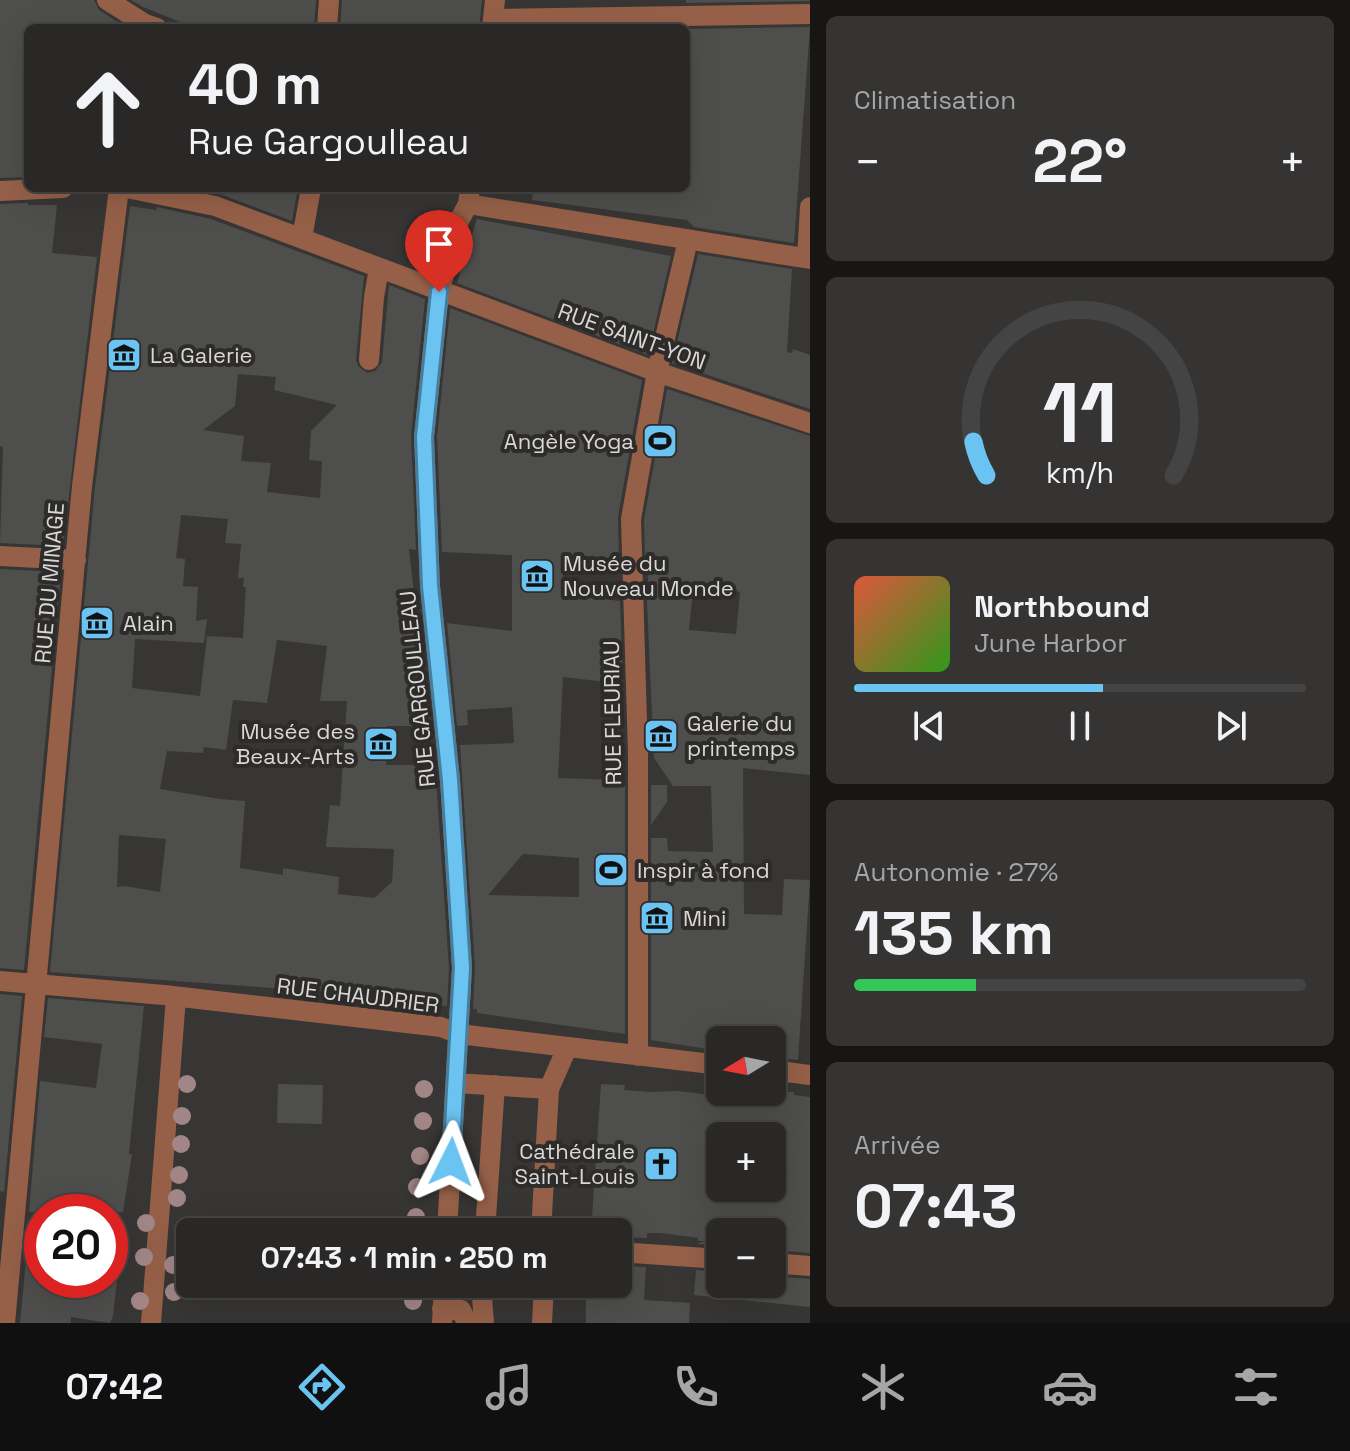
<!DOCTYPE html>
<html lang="fr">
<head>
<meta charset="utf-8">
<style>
  :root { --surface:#292827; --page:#353433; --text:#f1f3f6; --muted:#a5a6a7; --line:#454444; --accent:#6bc3f2 }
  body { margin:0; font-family:"Space Grotesk",sans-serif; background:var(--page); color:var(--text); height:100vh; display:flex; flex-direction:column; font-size:30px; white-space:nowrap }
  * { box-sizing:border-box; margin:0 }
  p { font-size:26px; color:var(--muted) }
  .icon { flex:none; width:44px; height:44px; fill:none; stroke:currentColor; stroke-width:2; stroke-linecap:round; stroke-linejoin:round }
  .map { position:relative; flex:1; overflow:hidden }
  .drawer { display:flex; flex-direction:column; gap:16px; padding:16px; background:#171615; width:540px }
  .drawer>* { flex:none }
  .hud { position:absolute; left:24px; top:24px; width:666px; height:168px; border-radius:12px; box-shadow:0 8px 32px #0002,0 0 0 2px var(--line); background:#292827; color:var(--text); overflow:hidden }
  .needle { width:52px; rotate:260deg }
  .controls { position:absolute; left:706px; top:1026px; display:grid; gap:16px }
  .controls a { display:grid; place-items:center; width:80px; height:80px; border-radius:12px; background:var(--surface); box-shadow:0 8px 32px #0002,0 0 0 2px var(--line); font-size:40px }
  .speed { position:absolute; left:24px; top:1194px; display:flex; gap:16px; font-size:40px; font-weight:700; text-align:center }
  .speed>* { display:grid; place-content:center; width:104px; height:104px; border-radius:50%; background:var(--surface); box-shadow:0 8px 32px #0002,0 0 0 2px var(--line); line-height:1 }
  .speed .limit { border:12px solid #d22; background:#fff; color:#111 }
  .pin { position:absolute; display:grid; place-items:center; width:68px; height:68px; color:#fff; margin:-82px -34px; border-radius:50% 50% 50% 0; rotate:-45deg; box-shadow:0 0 8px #0007 }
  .pin .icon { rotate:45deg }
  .me { position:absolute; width:88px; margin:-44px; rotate:3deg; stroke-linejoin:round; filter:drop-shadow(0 0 6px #0008) }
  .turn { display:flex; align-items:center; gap:28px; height:168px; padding:0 32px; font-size:36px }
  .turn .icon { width:104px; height:104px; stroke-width:2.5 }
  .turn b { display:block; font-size:56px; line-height:68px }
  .big { font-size:60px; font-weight:700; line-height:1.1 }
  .drawer .widget { flex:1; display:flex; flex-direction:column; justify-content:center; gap:12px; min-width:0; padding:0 28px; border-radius:12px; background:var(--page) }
  .drawer .dial { align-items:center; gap:0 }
  .dial svg { height:208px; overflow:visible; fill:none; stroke:var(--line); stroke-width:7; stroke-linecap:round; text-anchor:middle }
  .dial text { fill:var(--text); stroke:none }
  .song { display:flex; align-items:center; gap:24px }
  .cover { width:96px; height:96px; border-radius:12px; background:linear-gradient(135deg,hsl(10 70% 55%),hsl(110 70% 35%)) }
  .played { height:8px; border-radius:4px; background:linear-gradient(90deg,var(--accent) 55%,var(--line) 55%) }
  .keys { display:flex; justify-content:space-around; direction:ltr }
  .heat { display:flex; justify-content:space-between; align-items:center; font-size:44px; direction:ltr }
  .charge { height:12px; border-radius:6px; background:linear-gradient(90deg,#34c759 27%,var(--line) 0) }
  .trip { position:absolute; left:176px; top:1218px; width:456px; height:80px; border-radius:12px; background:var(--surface); box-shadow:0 8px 32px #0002,0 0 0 2px var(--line); font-weight:700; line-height:80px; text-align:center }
  .dock { display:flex; height:128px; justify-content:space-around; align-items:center; background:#101010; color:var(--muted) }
  .dock .icon { width:56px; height:56px }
  .dock .on { color:var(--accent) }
  .dock b { font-size:36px; color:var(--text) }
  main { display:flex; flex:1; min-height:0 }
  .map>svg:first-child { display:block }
  .building { fill:#4e4e4c; fill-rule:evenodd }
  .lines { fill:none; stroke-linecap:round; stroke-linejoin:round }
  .minor { stroke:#966048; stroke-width:20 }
  .tree { fill:#a28687 }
  .route-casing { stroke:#467f9d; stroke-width:20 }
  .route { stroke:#6bc3f2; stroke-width:14 }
  .labels { text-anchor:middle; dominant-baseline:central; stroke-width:8; stroke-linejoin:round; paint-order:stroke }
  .street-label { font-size:22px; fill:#d9d8d6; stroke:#2d2c2a }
  .poi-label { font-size:22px; fill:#d9d8d6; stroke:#2d2c2a; text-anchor:start }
</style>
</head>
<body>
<main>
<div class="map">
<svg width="810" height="1323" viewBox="0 0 810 1323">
  <rect width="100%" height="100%" fill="#373634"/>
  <path class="building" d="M0,0H94L99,10L127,28H28V177L0,178Z
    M131,0H316L314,28H195L143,7Z
    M342,0H482L479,28H340Z
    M686,0H810V1L686,3Z
    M810,27L794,243L694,227L687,220L532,200L533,188H686V29Z
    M192,188H298L292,221L220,194Z
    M28,203V205H57L52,253L97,257L63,546L0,543L3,447L0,446V204Z
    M130,206L156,210L157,207L211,219L364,276L356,359L358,366L367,373L375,371L382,362L389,285L425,299L411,436L416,550L409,549L417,620H420L431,726H387L386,765H435L449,968L447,1006L314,991L50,972L95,487ZM238,374L276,377L274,390L337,405L311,431L309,460L322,461L320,498L267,492L271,463L241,461L244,436L203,430L235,406ZM181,515L228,519L225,543L241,544L238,578H244L243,587H246L243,638L207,636L200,696L132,688L135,639L204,643L207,619L196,621L198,587L183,586L185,559L176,558ZM277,640L327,646L320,701H347L340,806L330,805L326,847L394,849L392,882L374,898L338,894L339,877L283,868V875L240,868L245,801L220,799L160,789L167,751L203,753L204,747L226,750L233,700L267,703ZM119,835L166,839L160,892L125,886L117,887Z
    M477,219L671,256L648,355L457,283Z
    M698,254L792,269L787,352L792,353L793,349L810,355V409L672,363Z
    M450,308L642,380L618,517L619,559L565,554L561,594L620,601L623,684L563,677L558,778L618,780L619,786L625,785V1034L477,1013V1009H473L475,967L460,745L514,743L512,707L467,710L468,725L457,726L447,623L512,631V555L442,552L437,437ZM523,854L579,858V897L488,895Z
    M667,389L810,436V775L743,768L744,914L782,915L784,879L810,880L798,1060L772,1057V1040H720V1051L651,1040V838H667L668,851L713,852L711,786H673L654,758L647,604L649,562H645L644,520ZM694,581L740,592L736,634L689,630Z
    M0,569L61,572L24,970L0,968Z
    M651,785H667V802L651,825Z
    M0,994L22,996L4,1192L0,1191Z
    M48,998L144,1006L129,1154H132L123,1212H29L40,1081L96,1088L102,1044L44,1037Z
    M278,1084L323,1085L322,1124L277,1123Z
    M601,1084L625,1085L624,1090L650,1092L678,1091L710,1095L711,1092H794V1095L810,1097V1253L772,1250V1232H720V1246L697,1244L705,1241H698V1238L661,1233H647V1238L618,1237V1232H591ZM720,1136H772V1188H720Z
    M29,1229H42V1280H117L113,1316L110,1323L71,1317V1323H20Z
    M627,1266L646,1267L644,1300L690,1303L689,1323H586V1284H618V1269Z
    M696,1270L720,1272V1284H772V1276L810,1279V1307L694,1295Z"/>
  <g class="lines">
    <path class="minor" d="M107,0L145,24L157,28
      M494,19L810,14
      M327,28L329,0
      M492,28L495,0
      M127,188L215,206L657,372L810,423
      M0,191L63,188
      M468,204L810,259
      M302,238L311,188
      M807,258L810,207
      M369,360L374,297L379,268
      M0,556L76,560
      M0,981L164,995L441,1027L459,1034L720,1065
      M638,1056V755L631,519L657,372L688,240
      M772,1070L810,1075
      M456,1083L549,1089
      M447,1232L462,968L450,780L430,586L424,437L439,292L459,221L468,204L470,188
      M485,1232L495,1085
      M544,1232L542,1215L549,1089L567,1048
      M618,1252L720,1259
      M772,1263L810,1266
      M481,1284L484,1323
      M442,1309L461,1310L467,1323
      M5,1323L82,486L119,188
      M151,1323L176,997
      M442,1323L444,1284
      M542,1323L544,1284"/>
  </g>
  <g class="tree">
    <circle cx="187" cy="1084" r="9"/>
    <circle cx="424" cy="1089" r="9"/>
    <circle cx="182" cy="1116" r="9"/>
    <circle cx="423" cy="1121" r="9"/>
    <circle cx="181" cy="1144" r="9"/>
    <circle cx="420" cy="1156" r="9"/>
    <circle cx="179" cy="1175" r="9"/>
    <circle cx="417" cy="1187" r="9"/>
    <circle cx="177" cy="1198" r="9"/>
    <circle cx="416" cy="1217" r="9"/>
    <circle cx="146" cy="1223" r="9"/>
    <circle cx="144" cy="1257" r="9"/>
    <circle cx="173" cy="1265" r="9"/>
    <circle cx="174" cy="1292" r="9"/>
    <circle cx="140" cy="1301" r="9"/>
    <circle cx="413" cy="1301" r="9"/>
  </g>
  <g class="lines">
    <g class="route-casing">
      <path id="route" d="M439,292L424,437L430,586L450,780L462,968L451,1162"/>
    </g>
    <use href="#route" class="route"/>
  </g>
  <defs>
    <g id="museum-square" transform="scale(1.8)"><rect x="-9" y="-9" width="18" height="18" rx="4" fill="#6bc3f2" stroke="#2d2c2a"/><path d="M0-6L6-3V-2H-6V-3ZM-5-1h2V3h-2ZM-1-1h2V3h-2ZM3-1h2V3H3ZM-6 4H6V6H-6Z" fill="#111"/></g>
    <g id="stadium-square" transform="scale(1.8)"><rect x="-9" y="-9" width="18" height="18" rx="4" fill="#6bc3f2" stroke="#2d2c2a"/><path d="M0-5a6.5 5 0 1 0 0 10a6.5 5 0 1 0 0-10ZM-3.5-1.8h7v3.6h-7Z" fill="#111"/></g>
    <g id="church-square" transform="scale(1.8)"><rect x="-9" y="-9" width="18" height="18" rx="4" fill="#6bc3f2" stroke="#2d2c2a"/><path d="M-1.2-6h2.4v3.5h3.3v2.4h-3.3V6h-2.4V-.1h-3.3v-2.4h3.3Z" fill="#111"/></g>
  </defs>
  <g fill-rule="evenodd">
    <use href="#museum-square" x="124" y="355"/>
    <use href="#stadium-square" x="660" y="441"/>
    <use href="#museum-square" x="537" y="576"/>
    <use href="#museum-square" x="97" y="623"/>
    <use href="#museum-square" x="661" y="736"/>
    <use href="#museum-square" x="381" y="744"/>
    <use href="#stadium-square" x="611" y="870"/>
    <use href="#museum-square" x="657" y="918"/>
    <use href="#church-square" x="661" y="1164"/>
  </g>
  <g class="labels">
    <g class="street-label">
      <text transform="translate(632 336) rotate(20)">RUE SAINT-YON</text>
      <text transform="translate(49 583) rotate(-85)">RUE DU MINAGE</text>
      <text transform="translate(417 689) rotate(-96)">RUE GARGOULLEAU</text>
      <text transform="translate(612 713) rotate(-91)">RUE FLEURIAU</text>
      <text transform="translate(358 995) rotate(7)">RUE CHAUDRIER</text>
    </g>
    <g class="poi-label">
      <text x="150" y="355">La Galerie</text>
      <text x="634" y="441" text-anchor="end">Angèle Yoga</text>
      <text x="563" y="563">Musée du<tspan x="563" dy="25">Nouveau Monde</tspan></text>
      <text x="123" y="623">Alain</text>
      <text x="687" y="723">Galerie du<tspan x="687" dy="25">printemps</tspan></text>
      <text x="355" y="731" text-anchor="end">Musée des<tspan x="355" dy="25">Beaux-Arts</tspan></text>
      <text x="637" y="870">Inspir à fond</text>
      <text x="683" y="918">Mini</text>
      <text x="635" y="1151" text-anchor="end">Cathédrale<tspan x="635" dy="25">Saint-Louis</tspan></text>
    </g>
  </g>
</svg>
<div class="controls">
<a><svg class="needle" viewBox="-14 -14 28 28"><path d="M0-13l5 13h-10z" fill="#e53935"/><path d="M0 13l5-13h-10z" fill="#a5a6a7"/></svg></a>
<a>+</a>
<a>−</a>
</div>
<div class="speed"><div class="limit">20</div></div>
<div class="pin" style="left:439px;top:292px;background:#d93025"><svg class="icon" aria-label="arrive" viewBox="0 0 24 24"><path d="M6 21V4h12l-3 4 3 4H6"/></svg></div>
<svg class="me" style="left:451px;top:1162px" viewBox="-20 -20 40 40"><path d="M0-17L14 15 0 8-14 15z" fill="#6bc3f2" stroke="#fff" stroke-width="4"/></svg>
<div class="trip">07:43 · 1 min · 250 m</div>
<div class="hud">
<div class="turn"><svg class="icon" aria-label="ahead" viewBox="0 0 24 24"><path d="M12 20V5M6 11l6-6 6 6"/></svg><div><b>40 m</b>Rue Gargoulleau</div></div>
</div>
</div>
<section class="drawer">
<div class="widget"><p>Climatisation</p>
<div class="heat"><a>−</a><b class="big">22°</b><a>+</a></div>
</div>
<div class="widget dial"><svg viewBox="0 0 100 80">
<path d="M14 69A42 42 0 1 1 86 69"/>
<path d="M14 69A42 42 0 0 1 9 56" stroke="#6bc3f2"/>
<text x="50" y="56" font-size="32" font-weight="700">11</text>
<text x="50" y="72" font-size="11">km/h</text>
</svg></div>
<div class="widget">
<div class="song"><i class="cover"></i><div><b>Northbound</b><p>June Harbor</p></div></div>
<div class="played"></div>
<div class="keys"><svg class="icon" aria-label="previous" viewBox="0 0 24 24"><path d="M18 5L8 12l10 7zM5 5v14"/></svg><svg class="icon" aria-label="pause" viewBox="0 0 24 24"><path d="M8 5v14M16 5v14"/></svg><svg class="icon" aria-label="next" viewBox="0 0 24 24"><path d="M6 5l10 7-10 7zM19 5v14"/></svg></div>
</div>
<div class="widget"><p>Autonomie · 27%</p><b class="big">135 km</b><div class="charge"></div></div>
<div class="widget"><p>Arrivée</p><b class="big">07:43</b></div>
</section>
</main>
<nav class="dock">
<b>07:42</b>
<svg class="icon on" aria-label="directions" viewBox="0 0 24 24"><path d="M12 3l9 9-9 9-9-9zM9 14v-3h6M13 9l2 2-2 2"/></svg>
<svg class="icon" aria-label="music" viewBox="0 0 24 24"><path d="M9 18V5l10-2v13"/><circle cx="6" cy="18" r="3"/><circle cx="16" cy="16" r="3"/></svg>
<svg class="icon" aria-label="phone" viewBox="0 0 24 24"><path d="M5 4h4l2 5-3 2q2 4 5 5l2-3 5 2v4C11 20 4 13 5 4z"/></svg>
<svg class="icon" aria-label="climate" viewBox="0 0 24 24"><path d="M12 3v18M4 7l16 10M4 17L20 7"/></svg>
<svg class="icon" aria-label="car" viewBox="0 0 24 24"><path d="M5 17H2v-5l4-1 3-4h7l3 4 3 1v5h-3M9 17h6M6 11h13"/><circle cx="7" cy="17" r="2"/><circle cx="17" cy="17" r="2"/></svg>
<svg class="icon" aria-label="filters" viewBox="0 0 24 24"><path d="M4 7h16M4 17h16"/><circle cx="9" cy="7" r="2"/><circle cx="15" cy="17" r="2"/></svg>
</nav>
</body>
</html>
